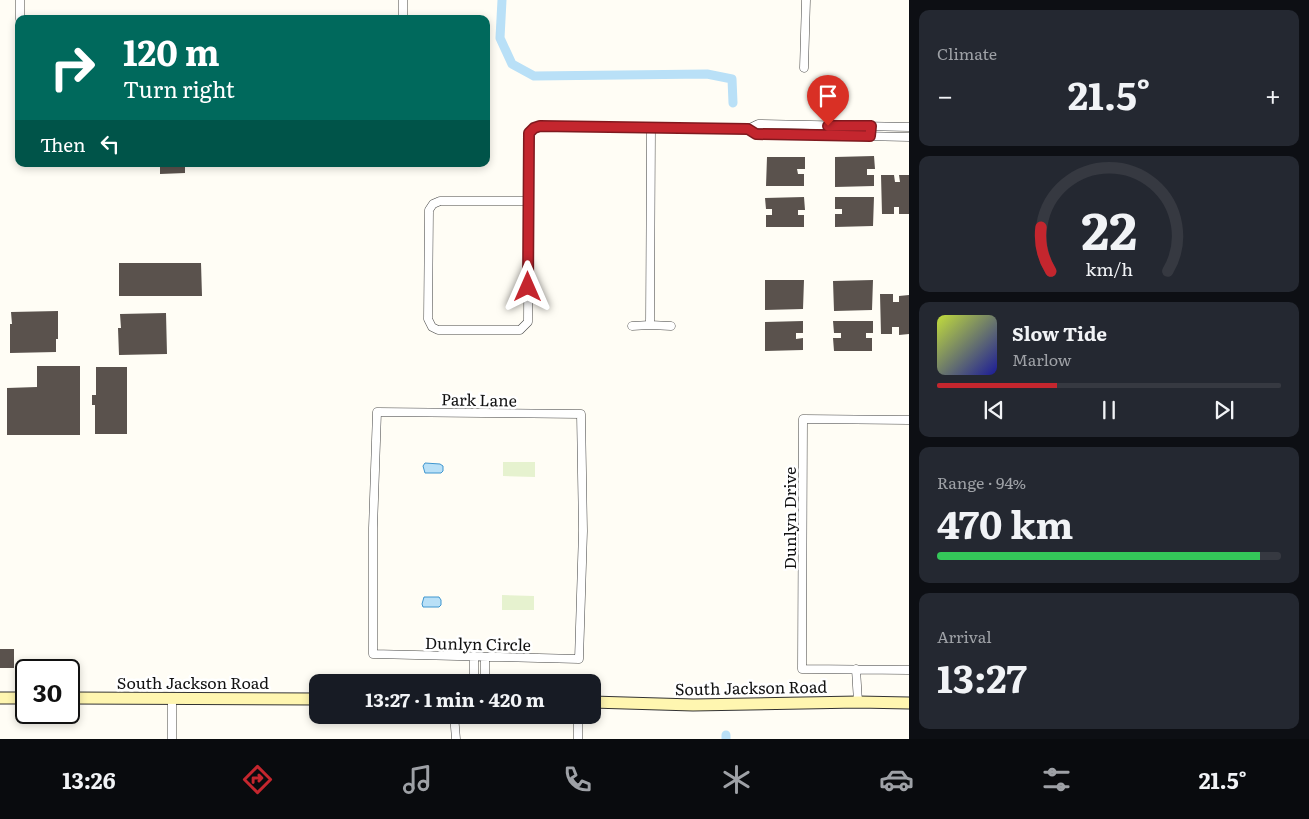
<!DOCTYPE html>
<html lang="en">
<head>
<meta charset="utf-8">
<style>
  :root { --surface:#171b24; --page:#242831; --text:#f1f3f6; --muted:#9ea1a6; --line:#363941; --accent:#c4262e }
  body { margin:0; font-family:Literata,serif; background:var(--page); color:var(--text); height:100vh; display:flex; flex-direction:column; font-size:19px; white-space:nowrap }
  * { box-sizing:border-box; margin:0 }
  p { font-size:16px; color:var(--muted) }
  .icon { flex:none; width:28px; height:28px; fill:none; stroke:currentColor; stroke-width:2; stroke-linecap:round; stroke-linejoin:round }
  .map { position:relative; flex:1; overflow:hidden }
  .side { display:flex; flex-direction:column; gap:10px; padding:10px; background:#0d0f14; width:400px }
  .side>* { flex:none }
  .banner { position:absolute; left:15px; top:15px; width:475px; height:152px; border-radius:10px; box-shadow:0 2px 8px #0003; background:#00695c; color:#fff; overflow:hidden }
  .speed { position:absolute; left:15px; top:659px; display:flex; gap:10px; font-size:25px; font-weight:700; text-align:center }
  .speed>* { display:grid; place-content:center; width:65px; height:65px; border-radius:50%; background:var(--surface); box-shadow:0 2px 8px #0003; line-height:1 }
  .speed .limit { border:2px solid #111; border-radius:8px; background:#fff; color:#111 }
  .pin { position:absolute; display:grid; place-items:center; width:42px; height:42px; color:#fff; margin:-51px -21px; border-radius:50% 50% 50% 0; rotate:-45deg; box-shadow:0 0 5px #0007 }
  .pin .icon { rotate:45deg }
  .me { position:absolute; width:55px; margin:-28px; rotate:0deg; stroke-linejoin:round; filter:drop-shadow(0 0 4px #0008) }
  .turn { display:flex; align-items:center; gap:18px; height:105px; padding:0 25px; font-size:22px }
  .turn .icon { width:65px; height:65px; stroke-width:2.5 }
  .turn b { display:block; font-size:35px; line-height:42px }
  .then { display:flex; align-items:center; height:48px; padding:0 25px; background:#0003; gap:10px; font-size:19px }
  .big { font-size:38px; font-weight:700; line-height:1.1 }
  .side .card { flex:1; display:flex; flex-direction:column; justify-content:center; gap:8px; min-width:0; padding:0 18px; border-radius:10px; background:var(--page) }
  .side .dial { align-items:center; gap:0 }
  .dial svg { height:130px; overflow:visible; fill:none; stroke:var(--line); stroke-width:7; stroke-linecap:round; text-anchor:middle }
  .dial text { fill:var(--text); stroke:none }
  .song { display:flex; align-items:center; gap:15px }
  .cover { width:60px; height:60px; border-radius:8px; background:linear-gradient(135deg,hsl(70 70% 55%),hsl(240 70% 35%)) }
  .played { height:5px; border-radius:2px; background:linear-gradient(90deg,var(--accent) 35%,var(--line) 35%) }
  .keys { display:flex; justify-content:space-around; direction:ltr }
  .heat { display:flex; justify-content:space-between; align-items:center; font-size:28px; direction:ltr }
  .charge { height:8px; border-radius:4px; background:linear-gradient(90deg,#34c759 94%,var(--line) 0) }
  .trip { position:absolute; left:309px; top:674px; width:292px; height:50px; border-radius:10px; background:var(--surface); box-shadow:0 2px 8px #0003; font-weight:700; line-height:50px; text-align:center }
  .dock { display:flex; height:80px; justify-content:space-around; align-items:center; background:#090b0e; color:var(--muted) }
  .dock .icon { width:35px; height:35px }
  .dock .selected { color:var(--accent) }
  .dock b { font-size:22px; color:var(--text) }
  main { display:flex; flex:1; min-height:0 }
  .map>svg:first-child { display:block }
  .pitch { fill:#e6f2cf }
  .water { fill:#b9e0f7; stroke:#3f96cf }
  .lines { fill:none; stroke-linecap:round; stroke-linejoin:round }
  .canal { stroke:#b9e0f7; stroke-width:9 }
  .building { fill:#5a524d }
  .minor-casing { stroke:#444; stroke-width:9 }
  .secondary-casing { stroke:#333; stroke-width:13 }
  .minor { stroke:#fff; stroke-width:8 }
  .secondary { stroke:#fff6b0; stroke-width:11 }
  .route-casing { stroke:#7f191e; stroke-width:12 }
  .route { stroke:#c4262e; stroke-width:9 }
  .labels { text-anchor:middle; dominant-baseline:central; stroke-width:5; stroke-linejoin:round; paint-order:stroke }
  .street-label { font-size:16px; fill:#111; stroke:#fff }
</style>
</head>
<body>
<main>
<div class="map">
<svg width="909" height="739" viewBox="0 0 909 739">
  <rect width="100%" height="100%" fill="#fffdf5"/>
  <path class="pitch" d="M503,462H535V477L503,476Z
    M502,595L534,596V610H502Z"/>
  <path class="water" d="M425,463L440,464L443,466V471L441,473H425L423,466Z
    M424,597H439L441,600V605L439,607H423L422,604Z"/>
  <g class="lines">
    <path class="canal" d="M502,0L500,38L512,64L534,76L707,74L732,79L733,103
      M726,739V735"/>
  </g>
  <path class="building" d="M874,156L875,169H867V175H874V186L835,187V157Z
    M767,157H805V169H797L798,174H804V186H766Z
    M160,164H185V173L160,174Z
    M881,175H894L895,182H900L899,175H909V214H899V207H894V214H882Z
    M804,197L805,210H798V215H804V227H766V215H772V209H766L765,198Z
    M835,197H874L873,226L835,227V214H842V209H835Z
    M119,263H201L202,296H119Z
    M765,280H804L803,309L765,310Z
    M873,280L872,310L834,311L833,281Z
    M880,294H893V302H899V296L909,295V334L899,335V327H892V334H881Z
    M58,311V339H56V352L10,353V324H12L11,312Z
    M166,313L167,354L119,355L118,328H121L120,314Z
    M803,321V333H796V339L803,338V350L765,351V322Z
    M833,321H873V333H866V338H872V351H834L833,338H841V333H834Z
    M37,366H80V435H7V388L37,387Z
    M96,367H127V434H95V405H92V395H96Z
    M0,649H14V668H0Z"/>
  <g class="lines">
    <g class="minor-casing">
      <path id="minor" d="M20,19V0
        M403,19V0
        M804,68L806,0
        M909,127L758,124L748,129L756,134L909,137
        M651,128L650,325L671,326
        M529,201H440L433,204L429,210L428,319L432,327L438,330H520L528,322L529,133L534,128L540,126L748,129
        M632,326L650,325
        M377,412L581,414L583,531L579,659L373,654V528Z
        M909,420L803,419L802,669L909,670
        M474,656V682
        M485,657V682
        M856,669L858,702
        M454,715L456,739
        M172,739V698
        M578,739V715"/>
    </g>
    <g class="secondary-casing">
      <path id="secondary" d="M0,698H26
        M69,698L318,699
        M592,702L693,705L858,702L909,703"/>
    </g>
    <use href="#minor" class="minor"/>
    <use href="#secondary" class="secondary"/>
  </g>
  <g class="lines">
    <g class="route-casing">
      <path id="route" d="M528,287L529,133L534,128L540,126L748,129L756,134L870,136L871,126H828"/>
    </g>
    <use href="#route" class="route"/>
  </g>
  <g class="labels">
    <g class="street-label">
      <text transform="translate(479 399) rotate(1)">Park Lane</text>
      <text transform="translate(789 518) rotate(-90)">Dunlyn Drive</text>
      <text transform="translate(478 643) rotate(1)">Dunlyn Circle</text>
      <text x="193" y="682">South Jackson Road</text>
      <text transform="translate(751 687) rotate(-1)">South Jackson Road</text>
    </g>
  </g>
</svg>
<div class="speed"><div class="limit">30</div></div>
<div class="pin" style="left:828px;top:126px;background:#d93025"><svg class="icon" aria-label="arrive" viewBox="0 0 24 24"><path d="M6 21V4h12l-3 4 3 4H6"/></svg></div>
<svg class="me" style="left:528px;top:287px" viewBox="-20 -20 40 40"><path d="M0-17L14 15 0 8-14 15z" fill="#c4262e" stroke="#fff" stroke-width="4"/></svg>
<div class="trip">13:27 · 1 min · 420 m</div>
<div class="banner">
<div class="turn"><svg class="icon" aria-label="right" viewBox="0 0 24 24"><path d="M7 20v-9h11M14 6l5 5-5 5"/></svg><div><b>120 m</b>Turn right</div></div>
<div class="then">Then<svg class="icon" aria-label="left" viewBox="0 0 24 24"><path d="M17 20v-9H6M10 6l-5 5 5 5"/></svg></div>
</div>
</div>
<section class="side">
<div class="card"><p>Climate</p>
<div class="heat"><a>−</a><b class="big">21.5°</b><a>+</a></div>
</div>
<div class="card dial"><svg viewBox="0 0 100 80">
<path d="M14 69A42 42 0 1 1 86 69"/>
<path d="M14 69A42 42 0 0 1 8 42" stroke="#c4262e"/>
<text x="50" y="56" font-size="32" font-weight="700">22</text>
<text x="50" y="72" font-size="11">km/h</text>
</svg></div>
<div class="card">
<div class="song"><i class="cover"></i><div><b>Slow Tide</b><p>Marlow</p></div></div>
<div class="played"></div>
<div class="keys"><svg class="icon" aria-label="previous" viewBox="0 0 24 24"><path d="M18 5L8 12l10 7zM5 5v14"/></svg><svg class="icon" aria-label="pause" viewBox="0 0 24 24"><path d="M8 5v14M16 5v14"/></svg><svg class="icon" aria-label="next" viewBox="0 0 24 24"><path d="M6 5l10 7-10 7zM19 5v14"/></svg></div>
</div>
<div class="card"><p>Range · 94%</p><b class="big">470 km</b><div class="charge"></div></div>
<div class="card"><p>Arrival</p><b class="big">13:27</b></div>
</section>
</main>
<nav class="dock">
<b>13:26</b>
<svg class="icon selected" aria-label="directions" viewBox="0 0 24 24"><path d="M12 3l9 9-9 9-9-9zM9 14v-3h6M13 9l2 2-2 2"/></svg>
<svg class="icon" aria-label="music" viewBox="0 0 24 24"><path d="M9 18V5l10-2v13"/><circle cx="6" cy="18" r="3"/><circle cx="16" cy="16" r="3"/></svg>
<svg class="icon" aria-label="phone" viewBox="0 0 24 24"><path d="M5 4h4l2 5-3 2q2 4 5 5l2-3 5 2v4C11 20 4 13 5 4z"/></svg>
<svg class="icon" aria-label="climate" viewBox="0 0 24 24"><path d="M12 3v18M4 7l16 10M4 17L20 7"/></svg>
<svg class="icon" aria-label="car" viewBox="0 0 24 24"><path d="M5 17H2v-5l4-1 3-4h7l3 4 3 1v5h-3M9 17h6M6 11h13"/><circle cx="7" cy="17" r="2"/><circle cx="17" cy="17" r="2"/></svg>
<svg class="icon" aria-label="filters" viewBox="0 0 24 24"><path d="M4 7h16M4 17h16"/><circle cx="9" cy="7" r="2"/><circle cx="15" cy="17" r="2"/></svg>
<b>21.5°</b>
</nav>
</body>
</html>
